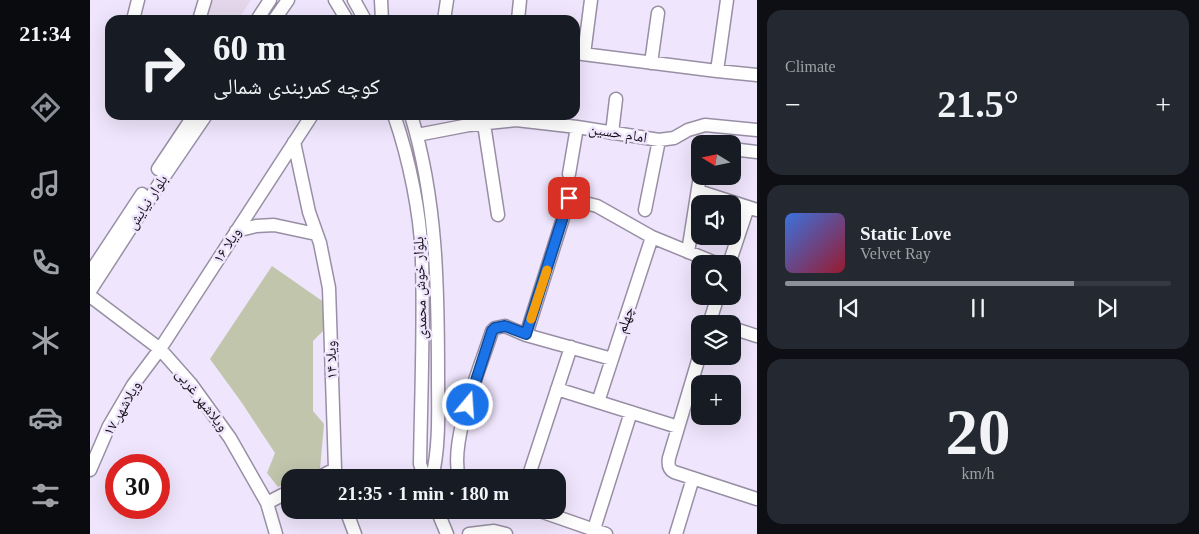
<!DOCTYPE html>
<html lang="en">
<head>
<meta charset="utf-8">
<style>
  :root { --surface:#171b24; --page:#242831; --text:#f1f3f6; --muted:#9ea1a6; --line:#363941; --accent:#8c9099 }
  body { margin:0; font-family:"Times New Roman","Noto Naskh Arabic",serif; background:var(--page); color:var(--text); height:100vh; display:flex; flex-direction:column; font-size:19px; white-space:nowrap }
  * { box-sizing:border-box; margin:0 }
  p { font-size:16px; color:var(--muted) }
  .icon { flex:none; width:28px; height:28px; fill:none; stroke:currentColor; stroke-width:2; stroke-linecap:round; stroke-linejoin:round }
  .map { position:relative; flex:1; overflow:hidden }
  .side { display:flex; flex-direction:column; gap:10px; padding:10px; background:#0d0f14; width:442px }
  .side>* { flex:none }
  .guide { position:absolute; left:15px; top:15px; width:475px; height:105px; border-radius:15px; box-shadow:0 5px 20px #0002; background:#171b24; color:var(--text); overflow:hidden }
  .needle { width:32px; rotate:280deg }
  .buttons { position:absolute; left:601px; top:135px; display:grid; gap:10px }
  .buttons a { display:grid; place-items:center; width:50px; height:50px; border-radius:10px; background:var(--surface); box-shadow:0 5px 20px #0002; font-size:25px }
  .speed { position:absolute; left:15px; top:454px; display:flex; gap:10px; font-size:25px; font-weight:700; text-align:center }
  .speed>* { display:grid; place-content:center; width:65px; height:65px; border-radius:50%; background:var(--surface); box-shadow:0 5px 20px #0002; line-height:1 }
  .speed .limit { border:8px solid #d22; background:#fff; color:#111 }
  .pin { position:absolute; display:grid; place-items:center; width:42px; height:42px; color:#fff; margin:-21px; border-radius:10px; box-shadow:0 2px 8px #0006 }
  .me { position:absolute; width:55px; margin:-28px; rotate:18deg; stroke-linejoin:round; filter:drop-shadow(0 0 4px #0008) }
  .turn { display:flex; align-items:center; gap:18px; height:105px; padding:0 25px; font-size:22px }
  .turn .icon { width:65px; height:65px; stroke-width:2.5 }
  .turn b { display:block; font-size:35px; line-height:42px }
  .big { font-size:38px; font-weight:700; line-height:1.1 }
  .side .widget { flex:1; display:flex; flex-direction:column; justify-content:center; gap:8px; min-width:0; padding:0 18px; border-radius:15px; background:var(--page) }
  .side .dial { align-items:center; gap:0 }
  .dial b { font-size:65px; line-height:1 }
  .song { display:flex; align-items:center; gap:15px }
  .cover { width:60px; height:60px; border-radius:8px; background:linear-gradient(135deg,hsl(220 70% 55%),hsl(350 70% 35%)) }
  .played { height:5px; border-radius:2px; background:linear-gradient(90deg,var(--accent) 75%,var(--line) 75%) }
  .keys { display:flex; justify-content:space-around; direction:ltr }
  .heat { display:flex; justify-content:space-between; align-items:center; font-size:28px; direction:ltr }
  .trip { position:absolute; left:191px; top:469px; width:285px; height:50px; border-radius:15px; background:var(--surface); box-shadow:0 5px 20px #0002; font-weight:700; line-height:50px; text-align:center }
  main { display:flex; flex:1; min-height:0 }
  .dock { display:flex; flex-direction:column; width:90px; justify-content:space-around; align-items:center; background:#090b0e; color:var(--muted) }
  .dock .icon { width:35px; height:35px }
  .dock .active { color:var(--accent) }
  .dock b { font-size:22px; color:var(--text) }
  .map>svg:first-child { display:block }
  .education { fill:#e4d7eb }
  .green { fill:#c1c5ac }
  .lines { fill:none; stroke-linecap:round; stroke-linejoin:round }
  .minor-casing { stroke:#988fa5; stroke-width:15 }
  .minor { stroke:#fff; stroke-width:12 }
  .route-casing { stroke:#114b97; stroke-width:12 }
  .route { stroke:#1a73e8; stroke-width:9 }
  .slow { stroke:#f59e0b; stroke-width:9 }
  .labels { text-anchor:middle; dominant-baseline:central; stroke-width:5; stroke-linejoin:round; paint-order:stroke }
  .street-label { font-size:15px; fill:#141118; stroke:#efe5fc }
</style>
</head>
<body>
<main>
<nav class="dock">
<b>21:34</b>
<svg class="icon active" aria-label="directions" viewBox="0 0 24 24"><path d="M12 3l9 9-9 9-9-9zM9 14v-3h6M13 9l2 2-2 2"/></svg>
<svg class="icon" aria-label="music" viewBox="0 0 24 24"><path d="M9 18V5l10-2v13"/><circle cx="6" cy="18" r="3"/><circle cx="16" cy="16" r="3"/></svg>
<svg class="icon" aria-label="phone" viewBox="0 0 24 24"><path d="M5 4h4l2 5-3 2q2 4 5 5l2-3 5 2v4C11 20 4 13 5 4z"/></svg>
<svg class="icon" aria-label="climate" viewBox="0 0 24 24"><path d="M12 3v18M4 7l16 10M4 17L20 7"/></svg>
<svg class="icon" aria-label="car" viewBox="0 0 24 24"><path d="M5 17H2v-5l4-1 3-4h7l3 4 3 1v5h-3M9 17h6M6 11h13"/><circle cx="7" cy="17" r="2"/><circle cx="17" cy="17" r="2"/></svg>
<svg class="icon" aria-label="filters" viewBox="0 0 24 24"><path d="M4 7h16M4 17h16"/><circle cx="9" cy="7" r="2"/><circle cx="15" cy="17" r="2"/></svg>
</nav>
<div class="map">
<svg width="667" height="534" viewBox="0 0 667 534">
  <rect width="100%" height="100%" fill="#efe5fc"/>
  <path class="education" d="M116,0H161L148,20H110Z"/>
  <path class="green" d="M182,266L238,305L235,329L223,341V411L234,424L230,469L209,477L200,478V482L188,487L177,473L185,453L152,403L120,359Z"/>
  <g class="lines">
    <g class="minor-casing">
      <path id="minor" d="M245,0L257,20
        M264,0L275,20
        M291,0L292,20
        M43,20L48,0
        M109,20L115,0
        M167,20L180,0
        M184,20L198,0
        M354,20L357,0
        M428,20L430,0
        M485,53L627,71L667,75
        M494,54L501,0
        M561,63L568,13
        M627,71L637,0
        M304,115C319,158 331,215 332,261C334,329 331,396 330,464L335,478
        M321,115C347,200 348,288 348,375C348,409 350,445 342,478
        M394,124L408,215
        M522,133L526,99
        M327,135L379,125L426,120L487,127L569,140L584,138L598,130L615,125L667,130
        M204,142L219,212L230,243L239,288L245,469L228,478
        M642,149L667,152
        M68,169L104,115
        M479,174L487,127
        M608,191L667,210
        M555,210L569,140
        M146,231L166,226L184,225L226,234
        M598,252L610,176
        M639,264L658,207
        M0,273L52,194
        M0,291L71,181L116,115
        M0,296L70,349L101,384L140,438L177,503L186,534
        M619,324L628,296
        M642,328L667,336
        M436,335L479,199L507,206L562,237L628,264
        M610,354L579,458C578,464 578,469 584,472L667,499
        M467,389L588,427
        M508,402L562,237
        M0,470L19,426L43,385L70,349L222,115
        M369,478C359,440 390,369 402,331L405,328L415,326L436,335L522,359
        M438,478L481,347
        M177,503L200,491
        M256,510L265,534
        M347,510L357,534
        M440,510H447L516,534
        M504,529L541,412
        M379,534L404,531L416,534
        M586,534L603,478"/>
    </g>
    <use href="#minor" class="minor"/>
  </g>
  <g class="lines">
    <g class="route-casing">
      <path id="route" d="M378,405L402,331L405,328L415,326L436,334L479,198"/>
    </g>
    <use href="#route" class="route"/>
    <path class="slow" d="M441,319L457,270"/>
  </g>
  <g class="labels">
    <g class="street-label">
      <text transform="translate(528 133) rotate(9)">امام حسین</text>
      <text transform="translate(57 202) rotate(-57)">بلوار نیایش</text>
      <text transform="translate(137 245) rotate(-57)">۱۶ ویلا</text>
      <text transform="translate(330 288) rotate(-92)">بلوار خوش محمدی</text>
      <text transform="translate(535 320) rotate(-72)">چهلم</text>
      <text transform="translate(241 360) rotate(-92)">۱۴ ویلا</text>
      <text transform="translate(112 400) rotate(52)">ویلاشهر غربی</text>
      <text transform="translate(32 408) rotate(-60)">ویلاشهر ۱۷</text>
    </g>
  </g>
</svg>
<div class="buttons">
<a><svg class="needle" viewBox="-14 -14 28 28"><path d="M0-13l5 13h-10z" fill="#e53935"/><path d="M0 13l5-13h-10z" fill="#9ea1a6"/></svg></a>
<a><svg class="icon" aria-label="sound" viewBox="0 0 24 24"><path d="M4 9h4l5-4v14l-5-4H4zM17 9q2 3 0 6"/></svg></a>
<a><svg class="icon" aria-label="search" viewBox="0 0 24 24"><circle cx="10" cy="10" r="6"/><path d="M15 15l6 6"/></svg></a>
<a><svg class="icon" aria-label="layers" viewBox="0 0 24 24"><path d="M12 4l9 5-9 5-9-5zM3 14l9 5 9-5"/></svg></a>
<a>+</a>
</div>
<div class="speed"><div class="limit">30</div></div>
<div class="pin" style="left:479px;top:198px;background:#d93025"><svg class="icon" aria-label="arrive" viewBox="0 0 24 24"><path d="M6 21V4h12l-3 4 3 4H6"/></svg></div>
<svg class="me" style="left:378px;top:405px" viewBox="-20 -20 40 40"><circle r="17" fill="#1a73e8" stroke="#fff" stroke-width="3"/><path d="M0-11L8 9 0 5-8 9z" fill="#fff"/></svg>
<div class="trip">21:35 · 1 min · 180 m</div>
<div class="guide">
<div class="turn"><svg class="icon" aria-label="right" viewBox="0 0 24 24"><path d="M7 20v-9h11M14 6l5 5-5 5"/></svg><div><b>60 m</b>کوچه کمربندی شمالی</div></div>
</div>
</div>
<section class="side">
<div class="widget"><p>Climate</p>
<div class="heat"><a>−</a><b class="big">21.5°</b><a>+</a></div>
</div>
<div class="widget">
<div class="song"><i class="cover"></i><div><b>Static Love</b><p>Velvet Ray</p></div></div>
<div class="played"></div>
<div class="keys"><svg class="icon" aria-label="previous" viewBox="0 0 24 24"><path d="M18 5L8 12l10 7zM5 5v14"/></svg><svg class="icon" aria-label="pause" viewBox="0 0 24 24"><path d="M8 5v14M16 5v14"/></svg><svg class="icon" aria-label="next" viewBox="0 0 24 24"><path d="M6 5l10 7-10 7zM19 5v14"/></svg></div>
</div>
<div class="widget dial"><b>20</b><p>km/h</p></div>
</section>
</main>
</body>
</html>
